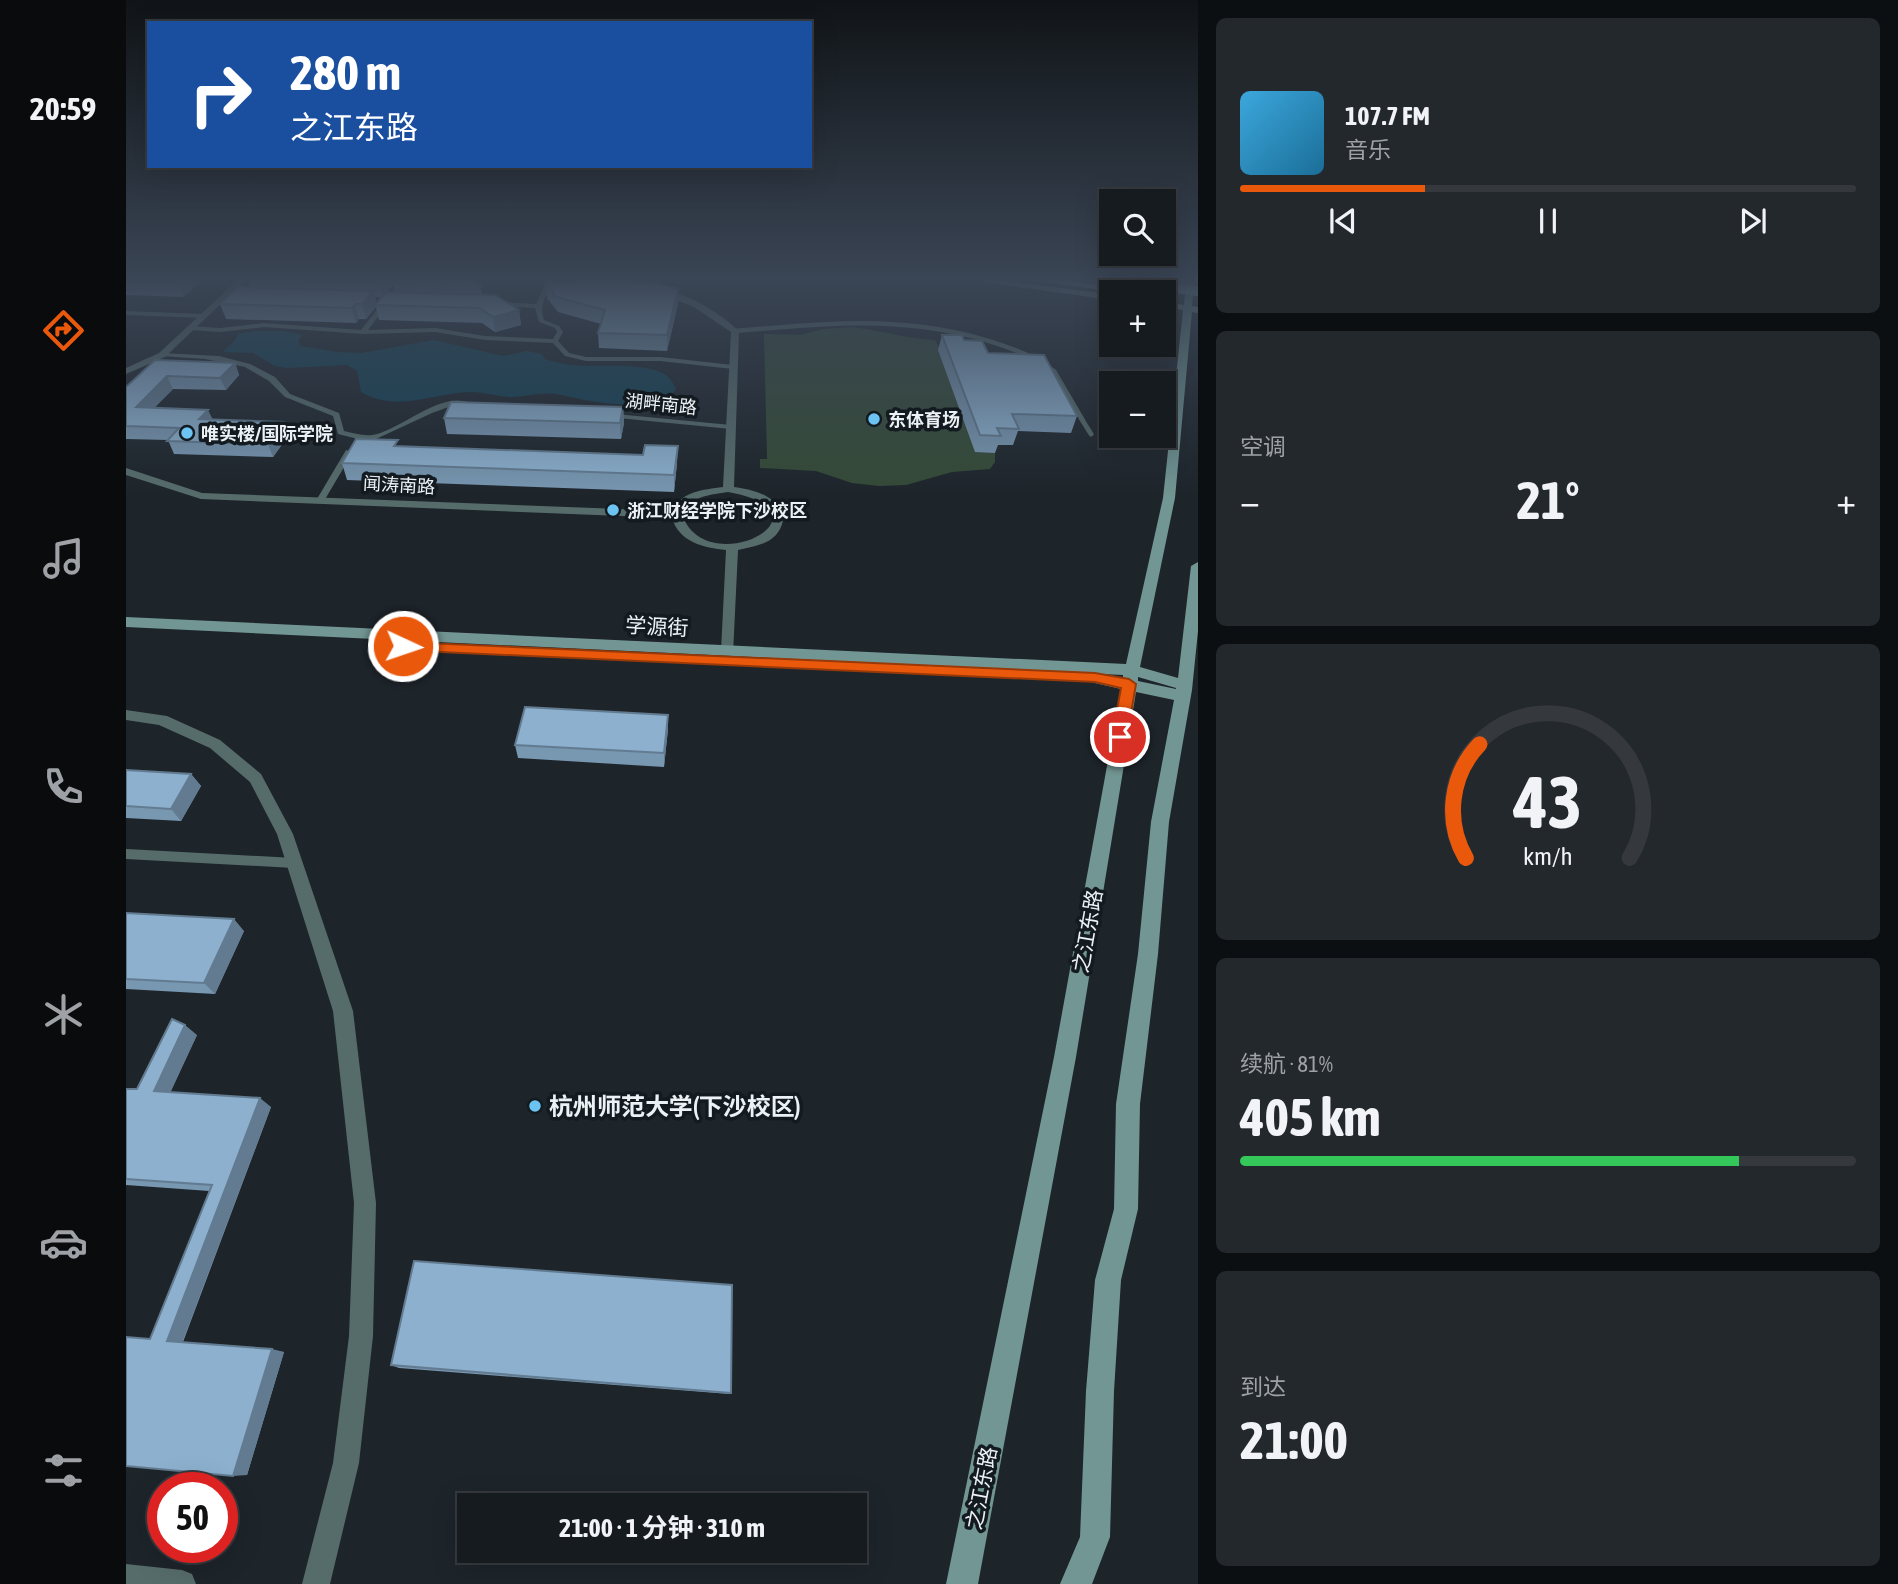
<!DOCTYPE html>
<html lang="zh">
<head>
<meta charset="utf-8">
<style>
  :root { --surface:#161b20; --page:#23282d; --text:#f1f3f6; --muted:#9ea1a5; --line:#35393e; --accent:#ea580c }
  body { margin:0; font-family:"Asap Condensed","Noto Sans SC",sans-serif; background:var(--page); color:var(--text); height:100vh; display:flex; flex-direction:column; font-size:26px; white-space:nowrap }
  * { box-sizing:border-box; margin:0 }
  p { font-size:23px; color:var(--muted) }
  .icon { flex:none; width:38px; height:38px; fill:none; stroke:currentColor; stroke-width:2; stroke-linecap:round; stroke-linejoin:round }
  .map { position:relative; flex:1; overflow:hidden }
  .details { display:flex; flex-direction:column; gap:18px; padding:18px; background:#0c0f12; width:700px }
  .details>* { flex:none }
  .top-card { position:absolute; left:21px; top:21px; width:665px; height:147px; border-radius:0px; box-shadow:0 7px 28px #0002,0 0 0 2px var(--line); background:#1a4fa0; color:#fff; overflow:hidden }
  .controls { position:absolute; left:973px; top:189px; display:grid; gap:14px }
  .controls a { display:grid; place-items:center; width:77px; height:77px; border-radius:0px; background:var(--surface); box-shadow:0 7px 28px #0002,0 0 0 2px var(--line); font-size:35px }
  .speed { position:absolute; left:21px; top:1472px; display:flex; gap:14px; font-size:35px; font-weight:700; text-align:center }
  .speed>* { display:grid; place-content:center; width:91px; height:91px; border-radius:50%; background:var(--surface); box-shadow:0 7px 28px #0002,0 0 0 2px var(--line); line-height:1 }
  .speed .limit { border:10px solid #d22; background:#fff; color:#111 }
  .pin { position:absolute; display:grid; place-items:center; width:60px; height:60px; color:#fff; margin:-30px; border:4px solid #fff; border-radius:50%; box-shadow:0 2px 7px #0007 }
  .me { position:absolute; width:77px; margin:-38px; rotate:93deg; stroke-linejoin:round; filter:drop-shadow(0 0 5px #0008) }
  .turn { display:flex; align-items:center; gap:24px; height:147px; padding:0 28px; font-size:32px }
  .turn .icon { width:91px; height:91px; stroke-width:2.5 }
  .turn b { display:block; font-size:49px; line-height:60px }
  .big { font-size:52px; font-weight:700; line-height:1.1 }
  .details .tile { flex:1; display:flex; flex-direction:column; justify-content:center; gap:10px; min-width:0; padding:0 24px; border-radius:10px; background:var(--page) }
  .details .dial { align-items:center; gap:0 }
  .dial svg { height:182px; overflow:visible; fill:none; stroke:var(--line); stroke-width:7; stroke-linecap:round; text-anchor:middle }
  .dial text { fill:var(--text); stroke:none }
  .song { display:flex; align-items:center; gap:21px }
  .cover { width:84px; height:84px; border-radius:10px; background:linear-gradient(135deg,hsl(200 70% 55%),hsl(200 70% 35%)) }
  .played { height:7px; border-radius:4px; background:linear-gradient(90deg,var(--accent) 30%,var(--line) 30%) }
  .keys { display:flex; justify-content:space-around; direction:ltr }
  .heat { display:flex; justify-content:space-between; align-items:center; font-size:38px; direction:ltr }
  .charge { height:10px; border-radius:5px; background:linear-gradient(90deg,#34c759 81%,var(--line) 0) }
  .trip { position:absolute; left:331px; top:1493px; width:410px; height:70px; border-radius:0px; background:var(--surface); box-shadow:0 7px 28px #0002,0 0 0 2px var(--line); font-weight:700; line-height:70px; text-align:center }
  main { display:flex; flex:1; min-height:0 }
  .menu { display:flex; flex-direction:column; width:126px; justify-content:space-around; align-items:center; background:#090b0d; color:var(--muted) }
  .menu .icon { width:49px; height:49px }
  .menu .on { color:var(--accent) }
  .menu b { font-size:32px; color:var(--text) }
  .map>svg:first-child { display:block }
  .green { fill:#344a36 }
  .water { fill:#124153 }
  .lines { fill:none; stroke-linecap:round; stroke-linejoin:round }
  .service-far2 { stroke:#566c6b; stroke-width:4.5 }
  .service-far1 { stroke:#566c6b; stroke-width:5 }
  .service { stroke:#566c6b; stroke-width:10 }
  .pedestrian { fill:#566c6b; fill-rule:evenodd }
  .minor { fill:#566c6b; fill-rule:evenodd }
  .secondary { fill:#729694; fill-rule:evenodd }
  .trunk { fill:#91c5c2; fill-rule:evenodd }
  .trunk-bridge { stroke:#91c5c2; stroke-width:10 }
  .wall { fill:#7897b1; fill-rule:evenodd }
  .shaded-wall { fill:#627b90 }
  .building { fill:#8cb0ce; stroke:#627b90; stroke-width:2 }
  .route { fill:#ea580c; stroke:#983908; stroke-width:2 }
  .poi-dot { fill:#6cc3f2; stroke:#131b21; stroke-width:2.5 }
  .labels { text-anchor:middle; dominant-baseline:central; stroke-width:7; stroke-linejoin:round; paint-order:stroke }
  .far-street-label { font-size:18px; fill:#ecf1f5; stroke:#131b21 }
  .far-poi-label { font-size:18px; font-weight:bold; fill:#ecf1f5; stroke:#131b21; text-anchor:start }
  .street-label { font-size:21px; fill:#ecf1f5; stroke:#131b21 }
  .near-poi-label { font-size:24px; font-weight:bold; fill:#ecf1f5; stroke:#131b21; text-anchor:start }
</style>
</head>
<body>
<main>
<nav class="menu">
<b>20:59</b>
<svg class="icon on" aria-label="directions" viewBox="0 0 24 24"><path d="M12 3l9 9-9 9-9-9zM9 14v-3h6M13 9l2 2-2 2"/></svg>
<svg class="icon" aria-label="music" viewBox="0 0 24 24"><path d="M9 18V5l10-2v13"/><circle cx="6" cy="18" r="3"/><circle cx="16" cy="16" r="3"/></svg>
<svg class="icon" aria-label="phone" viewBox="0 0 24 24"><path d="M5 4h4l2 5-3 2q2 4 5 5l2-3 5 2v4C11 20 4 13 5 4z"/></svg>
<svg class="icon" aria-label="climate" viewBox="0 0 24 24"><path d="M12 3v18M4 7l16 10M4 17L20 7"/></svg>
<svg class="icon" aria-label="car" viewBox="0 0 24 24"><path d="M5 17H2v-5l4-1 3-4h7l3 4 3 1v5h-3M9 17h6M6 11h13"/><circle cx="7" cy="17" r="2"/><circle cx="17" cy="17" r="2"/></svg>
<svg class="icon" aria-label="filters" viewBox="0 0 24 24"><path d="M4 7h16M4 17h16"/><circle cx="9" cy="7" r="2"/><circle cx="15" cy="17" r="2"/></svg>
</nav>
<div class="map">
<svg width="1072" height="1584" viewBox="0 0 1072 1584">
  <rect width="100%" height="100%" fill="#1d242a"/>
  <path class="green" d="M726,327C754,330 781,339 809,340L869,453V462L864,469L826,472L780,485L753,486L726,483L690,471L634,468V459H641L638,334L675,335L697,329Z"/>
  <path class="water" d="M130,331H157L177,335L172,340L174,346L212,352L235,353L308,340L377,356L401,351L416,354L419,359C455,373 509,359 536,373C543,376 547,382 550,389L545,398C510,410 470,403 435,395C418,391 403,396 387,397C373,397 359,392 344,392C307,393 271,413 235,392L231,371L221,365L161,368L149,366L127,353L97,352L110,339L111,334Z"/>
  <g class="lines">
    <path class="service-far2" d="M609,331C715,322 808,312 908,358
      M919,365L928,371L956,419"/>
    <path class="service-far1" d="M955,418L965,434"/>
    <path class="service" d="M0,854L168,863"/>
    <path class="pedestrian" d="M277,276H283L242,330L309,328L359,336L427,339L431,332L429,328L413,322L409,308L370,306L367,304L370,302L410,304L423,276H429C423,290 412,303 418,320L433,326L437,332L432,341L443,353L460,357H534L607,365L610,367L607,369L534,361H460L439,356L427,343L359,340L309,332L237,334L138,327L94,332L64,330L61,328L64,326L94,328L138,323L235,330Z
      M0,311L77,314L80,316L77,318L0,315Z
      M36,353L93,356L124,364L149,377L164,394L213,413L218,431C228,433 236,436 246,435C272,432 315,390 343,403L339,405H328L306,413L250,439H232L212,434L207,416L159,397L143,381L119,367L79,359L34,356V354Z
      M479,413L605,425L609,427L605,429L482,417L478,415Z
      M220,450L227,452L198,501H192L191,499Z"/>
    <path class="minor" d="M116,276H124L39,357L0,374V368L33,353Z
      M439,276C497,272 570,289 613,331L608,487C629,490 654,496 657,520C653,543 631,546 612,550L607,654L602,655L595,651L600,550C578,548 553,542 546,518L75,499L0,475V468L76,493L546,511C556,491 576,490 597,487L605,332L568,307L528,291ZM602,492C716,512 579,584 556,514C564,496 583,495 602,492Z
      M0,710L41,716L94,740L135,774L167,834L227,1011L250,1203L247,1336L233,1463L204,1584H176L207,1463L223,1336L228,1203L207,1011L151,834L124,782L84,748L33,725L0,720Z
      M0,1564L56,1570L66,1574L70,1584H0Z"/>
    <path class="secondary" d="M815,276H836L985,294V300Z
      M1017,276L1061,278V276H1069L1072,285L1068,284L1066,306L1072,307V313L1066,312L1049,498L1014,667L1052,678L1065,566L1072,562V631L1066,690L1043,822L1032,954L1014,1104L1012,1209L995,1280L988,1391L984,1537L966,1584H934L954,1537L960,1391L969,1280L988,1209L990,1104L1012,954L1025,822L1048,700L1010,692L950,1057L852,1584H820L928,1057L995,689L960,681L957,677L960,673L0,627V617L1000,664L1037,498L1057,310L1038,307V301L1058,305L1060,283ZM975,674L997,675V678ZM1012,677L1050,688V689L1012,681Z"/>
    <path class="trunk" d="M876,276H900L1011,289L1016,292H990Z"/>
    <path class="trunk-bridge" d="M957,276L1072,291"/>
  </g>
  <path class="wall" d="M0,276H82L57,297L0,295Z
    M121,279L354,285L356,294L393,310L395,325L369,332L356,323L253,320L250,307L240,319H233L230,323L100,319L94,304L125,288ZM267,285L269,292H262ZM249,297H255L250,304Z
    M420,283L552,304L541,351L473,348L472,333L475,324L432,312L421,298Z
    M816,335L838,340L862,353L951,416L945,433L892,431L887,445H872L869,453L849,452L812,350Z
    M29,360L109,363L113,375L100,390L47,389L28,408L163,435L147,457L48,454L42,440L0,439V387Z
    M497,407L498,423L495,439L321,434L318,418Z
    M273,446L551,463L548,492L221,480L216,463Z
    M542,715V729L538,767L392,758L389,745Z
    M0,770L65,774L75,786L55,821L0,818Z
    M0,913L118,931L89,994L0,989Z
    M71,1035L44,1092L145,1107L57,1342L158,1352L121,1475L24,1339L83,1191L0,1185V1089H11Z
    M265,1365L605,1393L603,1394L273,1368Z"/>
  <path class="shaded-wall" d="M59,276H82L57,297L51,282Z
    M260,276H266L268,283L258,297L254,283Z
    M552,289V304L541,351V335Z
    M247,291L251,305H249L250,307L240,319L236,304Z
    M229,304L233,319L230,323L226,308Z
    M393,310L395,325L369,332L367,317Z
    M109,363L113,375L100,390L94,378Z
    M41,376L47,389L16,420L10,407Z
    M497,407L498,423L495,439L494,423Z
    M82,410L88,422L73,419Z
    M158,422L163,435L147,457L142,444Z
    M552,446L551,463L548,492V475Z
    M542,715V729L538,767V753Z
    M65,774L75,786L55,821L45,809Z
    M108,919L118,931L89,994L78,983Z
    M59,1025L71,1035L41,1100L28,1091Z
    M134,1098L145,1107L56,1343L41,1341Z
    M146,1349L158,1352L121,1475L107,1476Z"/>
  <path class="building" d="M0,276H59L51,282L0,281Z
    M125,276H260L254,283L121,279Z
    M272,276H339L354,285L267,283Z
    M452,280L528,283L552,289L541,335L472,333L479,310L430,297L420,283L449,284Z
    M112,287L247,291L236,304H229L226,308L94,304Z
    M260,292L369,295L393,310L367,317L354,308L249,305Z
    M816,335H836L838,340L856,341L862,353L918,355L951,416L886,414L893,429L871,428L875,436L854,435Z
    M29,360L109,363L94,378L41,376L10,407L82,410L73,419L158,422L142,444L41,441L53,428L0,426V387Z
    M325,402L497,407L494,423L318,418Z
    M230,439L272,440L268,446L517,455L519,445L552,446L548,475L216,463Z
    M399,707L542,715L538,753L389,745Z
    M0,770L65,774L45,809L0,806Z
    M0,913L108,919L78,983L0,979Z
    M46,1019L59,1025L28,1091L134,1098L41,1341L146,1349L107,1476L0,1466V1337L24,1339L86,1185L0,1179V1089H11Z
    M288,1261L606,1285L605,1393L265,1365Z"/>
  <linearGradient id="sky" x2="0" y2="1"><stop stop-color="#101417"/><stop offset="0.56" stop-color="#3a4555"/><stop offset="1" stop-color="#3a4555" stop-opacity="0"/></linearGradient>
  <rect width="1072" height="497" fill="url(#sky)"/>
  <path class="route" d="M277,642L969,673L1003,679L1010,684L1001,737L994,743L986,737L995,688L969,682L272,650L270,646Z"/>
  <g class="poi-dot">
    <circle cx="748" cy="419" r="7"/>
    <circle cx="61" cy="433" r="7"/>
    <circle cx="487" cy="510" r="7"/>
    <circle cx="409" cy="1106" r="7"/>
  </g>
  <g class="labels">
    <g class="far-street-label">
      <text transform="translate(535 404) rotate(6)">湖畔南路</text>
      <text transform="translate(273 485) rotate(3)">闻涛南路</text>
    </g>
    <g class="far-poi-label">
      <text x="762" y="419">东体育场</text>
      <text x="75" y="433">唯实楼/国际学院</text>
      <text x="501" y="510">浙江财经学院下沙校区</text>
    </g>
    <g class="street-label">
      <text transform="translate(531 626) rotate(3)">学源街</text>
      <text transform="translate(961 931) rotate(-80)">之江东路</text>
      <text transform="translate(855 1488) rotate(-79)">之江东路</text>
    </g>
    <g class="near-poi-label">
      <text x="423" y="1106">杭州师范大学(下沙校区)</text>
    </g>
  </g>
</svg>
<div class="controls">
<a><svg class="icon" aria-label="search" viewBox="0 0 24 24"><circle cx="10" cy="10" r="6"/><path d="M15 15l6 6"/></svg></a>
<a>+</a>
<a>−</a>
</div>
<div class="speed"><div class="limit">50</div></div>
<div class="pin" style="left:994px;top:737px;background:#d93025"><svg class="icon" aria-label="arrive" viewBox="0 0 24 24"><path d="M6 21V4h12l-3 4 3 4H6"/></svg></div>
<svg class="me" style="left:277px;top:646px" viewBox="-20 -20 40 40"><circle r="17" fill="#ea580c" stroke="#fff" stroke-width="3"/><path d="M0-11L8 9 0 5-8 9z" fill="#fff"/></svg>
<div class="trip">21:00 · 1 分钟 · 310 m</div>
<div class="top-card">
<div class="turn"><svg class="icon" aria-label="right" viewBox="0 0 24 24"><path d="M7 20v-9h11M14 6l5 5-5 5"/></svg><div><b>280 m</b>之江东路</div></div>
</div>
</div>
<section class="details">
<div class="tile">
<div class="song"><i class="cover"></i><div><b>107.7 FM</b><p>音乐</p></div></div>
<div class="played"></div>
<div class="keys"><svg class="icon" aria-label="previous" viewBox="0 0 24 24"><path d="M18 5L8 12l10 7zM5 5v14"/></svg><svg class="icon" aria-label="pause" viewBox="0 0 24 24"><path d="M8 5v14M16 5v14"/></svg><svg class="icon" aria-label="next" viewBox="0 0 24 24"><path d="M6 5l10 7-10 7zM19 5v14"/></svg></div>
</div>
<div class="tile"><p>空调</p>
<div class="heat"><a>−</a><b class="big">21°</b><a>+</a></div>
</div>
<div class="tile dial"><svg viewBox="0 0 100 80">
<path d="M14 69A42 42 0 1 1 86 69"/>
<path d="M14 69A42 42 0 0 1 20 19" stroke="#ea580c"/>
<text x="50" y="56" font-size="32" font-weight="700">43</text>
<text x="50" y="72" font-size="11">km/h</text>
</svg></div>
<div class="tile"><p>续航 · 81%</p><b class="big">405 km</b><div class="charge"></div></div>
<div class="tile"><p>到达</p><b class="big">21:00</b></div>
</section>
</main>
</body>
</html>
